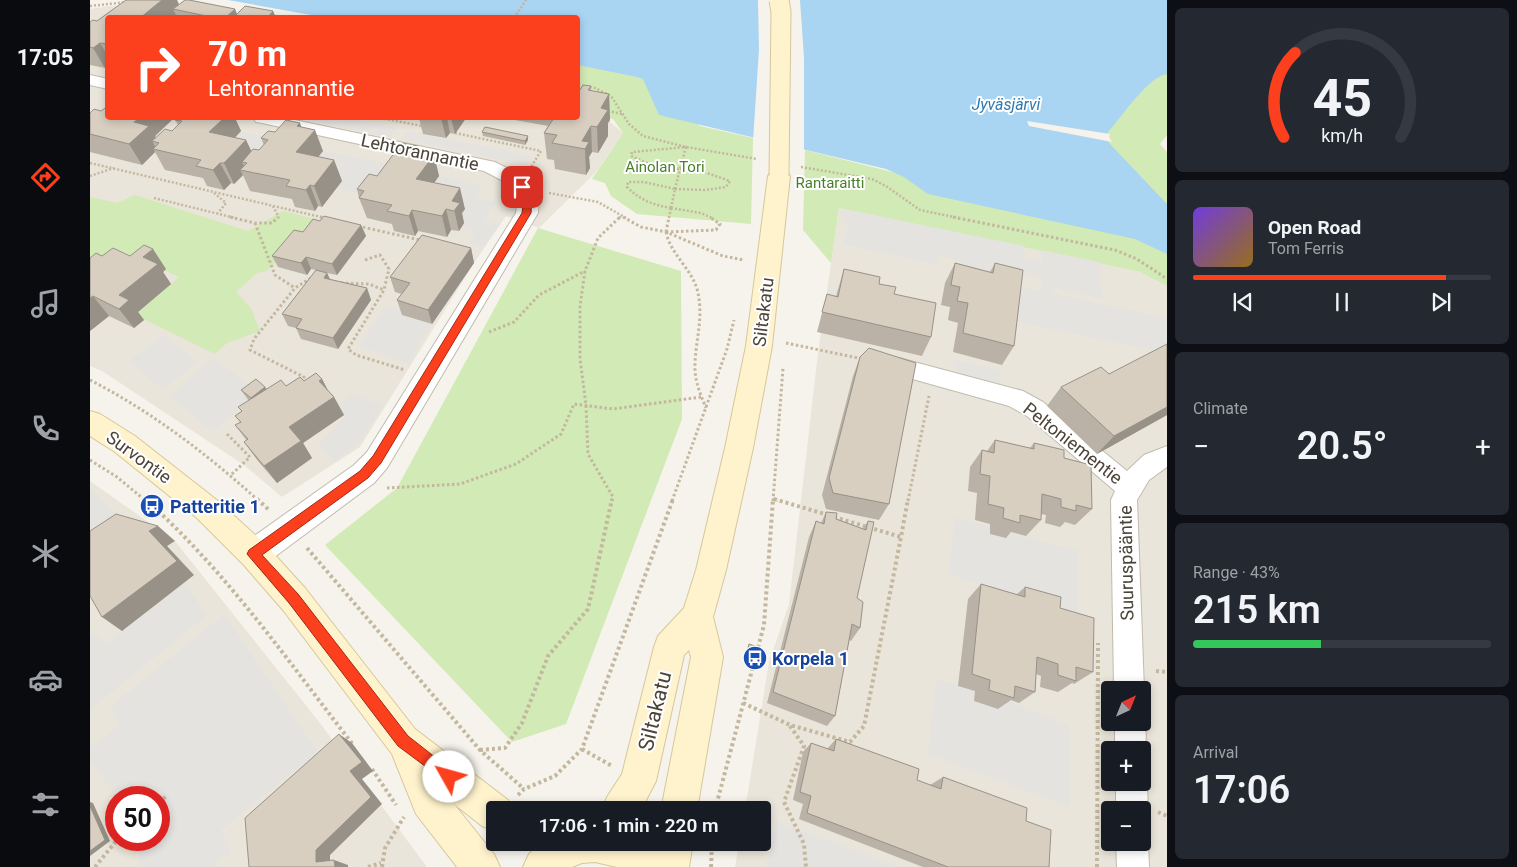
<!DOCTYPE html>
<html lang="en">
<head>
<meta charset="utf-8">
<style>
  :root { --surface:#171b24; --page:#242831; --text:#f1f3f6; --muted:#9ea1a6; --line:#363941; --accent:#fc3f1d }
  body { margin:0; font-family:Roboto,sans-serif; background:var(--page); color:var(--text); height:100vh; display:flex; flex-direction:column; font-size:19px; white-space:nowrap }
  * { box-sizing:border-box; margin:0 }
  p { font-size:16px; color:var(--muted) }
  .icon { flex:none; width:28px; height:28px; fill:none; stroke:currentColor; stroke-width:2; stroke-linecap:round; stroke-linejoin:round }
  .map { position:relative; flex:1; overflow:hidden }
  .sheet { display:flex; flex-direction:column; gap:8px; padding:8px; background:#0d0f14; width:350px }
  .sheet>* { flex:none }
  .guide { position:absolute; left:15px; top:15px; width:475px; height:105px; border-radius:5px; box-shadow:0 2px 8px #0003; background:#fc3f1d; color:#fff; overflow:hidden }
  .needle { width:32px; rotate:43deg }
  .fabs { position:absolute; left:1011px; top:681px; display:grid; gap:10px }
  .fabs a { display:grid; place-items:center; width:50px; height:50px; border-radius:5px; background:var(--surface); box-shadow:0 2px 8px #0003; font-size:25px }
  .speed { position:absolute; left:15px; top:786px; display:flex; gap:10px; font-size:25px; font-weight:700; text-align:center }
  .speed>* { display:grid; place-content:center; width:65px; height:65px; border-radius:50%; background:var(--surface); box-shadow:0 2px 8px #0003; line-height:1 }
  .speed .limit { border:8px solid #d22; background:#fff; color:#111 }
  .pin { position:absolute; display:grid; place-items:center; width:42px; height:42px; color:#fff; margin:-21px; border-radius:10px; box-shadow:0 2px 8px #0006 }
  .me { position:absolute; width:55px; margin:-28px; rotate:308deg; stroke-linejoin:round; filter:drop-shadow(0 0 4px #0008) }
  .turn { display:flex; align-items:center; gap:18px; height:105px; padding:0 20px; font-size:22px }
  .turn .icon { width:65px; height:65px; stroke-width:2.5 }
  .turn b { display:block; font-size:35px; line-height:42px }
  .big { font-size:38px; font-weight:600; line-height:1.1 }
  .sheet .widget { flex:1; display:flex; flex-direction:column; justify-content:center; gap:8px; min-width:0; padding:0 18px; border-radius:8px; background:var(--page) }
  .sheet .dial { align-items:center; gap:0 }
  .dial svg { height:130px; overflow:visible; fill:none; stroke:var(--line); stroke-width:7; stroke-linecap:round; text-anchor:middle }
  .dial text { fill:var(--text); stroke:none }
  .song { display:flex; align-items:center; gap:15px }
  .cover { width:60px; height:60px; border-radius:8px; background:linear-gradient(135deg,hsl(260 70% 55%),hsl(40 70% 35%)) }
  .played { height:5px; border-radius:2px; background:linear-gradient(90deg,var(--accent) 85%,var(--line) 85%) }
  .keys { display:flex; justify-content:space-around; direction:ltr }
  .heat { display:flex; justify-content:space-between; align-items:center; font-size:28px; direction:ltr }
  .charge { height:8px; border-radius:4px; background:linear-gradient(90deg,#34c759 43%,var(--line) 0) }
  .trip { position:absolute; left:396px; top:801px; width:285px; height:50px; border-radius:5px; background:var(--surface); box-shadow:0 2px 8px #0003; font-weight:600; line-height:50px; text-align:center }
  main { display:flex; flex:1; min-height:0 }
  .menu { display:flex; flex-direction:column; width:90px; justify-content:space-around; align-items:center; background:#090b0e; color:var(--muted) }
  .menu .icon { width:35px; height:35px }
  .menu .selected { color:var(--accent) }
  .menu b { font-size:22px; color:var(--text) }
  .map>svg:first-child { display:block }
  .residential { fill:#eae5da; fill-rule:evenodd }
  .green { fill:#d2eab5 }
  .parking { fill:#e5e3e0 }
  .water { fill:#a9d4f2 }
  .pier { fill:#f6f3ec }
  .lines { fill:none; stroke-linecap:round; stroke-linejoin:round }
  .minor-casing { stroke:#c2bbae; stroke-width:2 }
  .tertiary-casing { stroke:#c2bbae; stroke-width:2 }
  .secondary-casing { stroke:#d6c79b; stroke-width:2 }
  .path-far2 { stroke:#c4b79f; stroke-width:2.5; stroke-dasharray:2 2; stroke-linecap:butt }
  .path-far1 { stroke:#c4b79f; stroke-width:3; stroke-dasharray:2.5 2.5; stroke-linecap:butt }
  .path { stroke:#c4b79f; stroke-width:4; stroke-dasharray:3 3; stroke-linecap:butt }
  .minor { fill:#fff; fill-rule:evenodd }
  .tertiary { fill:#fff; fill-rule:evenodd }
  .secondary { fill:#fff3cd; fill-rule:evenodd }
  .secondary-bridge-casing { stroke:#d6c79b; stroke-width:21; stroke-linecap:butt }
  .secondary-bridge { stroke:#fff3cd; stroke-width:19 }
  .wall { fill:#bab2a6 }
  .shaded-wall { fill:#979187 }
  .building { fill:#d8cfc1; stroke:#979187 }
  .route { fill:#fc3f1d; stroke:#a42913 }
  .labels { text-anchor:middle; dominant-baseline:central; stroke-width:4; stroke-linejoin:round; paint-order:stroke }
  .far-park-label { font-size:15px; fill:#4a7f2a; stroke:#fff }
  .far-water-label { font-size:16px; font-style:italic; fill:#2e7ab2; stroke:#fff }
  .street-label { font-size:18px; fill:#4b4439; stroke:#fff }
  .transit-label { font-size:18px; font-weight:bold; fill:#164399; stroke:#fff; text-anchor:start }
  .near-street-label { font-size:21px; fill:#4b4439; stroke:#fff }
</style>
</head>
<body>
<main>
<nav class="menu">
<b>17:05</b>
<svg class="icon selected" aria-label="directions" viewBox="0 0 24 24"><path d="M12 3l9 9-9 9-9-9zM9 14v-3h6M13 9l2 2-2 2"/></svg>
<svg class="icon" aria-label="music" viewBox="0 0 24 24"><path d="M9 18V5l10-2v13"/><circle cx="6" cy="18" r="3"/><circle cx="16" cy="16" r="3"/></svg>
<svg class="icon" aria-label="phone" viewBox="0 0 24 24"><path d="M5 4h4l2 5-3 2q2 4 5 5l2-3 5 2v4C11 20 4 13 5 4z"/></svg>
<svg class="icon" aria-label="climate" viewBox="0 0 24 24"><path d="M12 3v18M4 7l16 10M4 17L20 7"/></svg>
<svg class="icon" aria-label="car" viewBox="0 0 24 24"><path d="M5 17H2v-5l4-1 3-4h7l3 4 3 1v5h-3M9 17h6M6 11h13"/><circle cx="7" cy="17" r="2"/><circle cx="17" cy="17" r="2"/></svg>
<svg class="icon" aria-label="filters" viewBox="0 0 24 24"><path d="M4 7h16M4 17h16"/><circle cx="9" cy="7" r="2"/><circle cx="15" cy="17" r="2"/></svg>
</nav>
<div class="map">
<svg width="1077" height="867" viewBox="0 0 1077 867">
  <rect width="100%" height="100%" fill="#f6f3ec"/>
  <path class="residential" d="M65,5L100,17L18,18V118H488L497,102L533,133L506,172L449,228L416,216L384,263L270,447L192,497L154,465L12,371L0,366V9L19,6Z
    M749,208L1050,272L1077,286V867H645L649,843L672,842V810H655L679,662L699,604L728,353ZM1020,690H1052V722H1020ZM1020,750H1052V782H1020ZM1020,810H1052V842H1020Z
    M0,481L85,541L230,723L337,867H0ZM26,798H69V840H26Z"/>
  <path class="green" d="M1077,0V135L1070,144L1077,152V286L1050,272L749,208L741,263L713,230L715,150L806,173Z
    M488,39L554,66L610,126L663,138L661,224L547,214L521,196L515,183L502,179L533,133L523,119L488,112Z
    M45,195L158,231L193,211L228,220L177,271L167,273L146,292L161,308L170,331L137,343L125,354L45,315L89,277L31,251L4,264L0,262V197L27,203Z
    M448,228L591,271L592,419L476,724L422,742L235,545L307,488Z"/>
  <path class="parking" d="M206,118H256L307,128L300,137Z
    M151,131L200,143L194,153H130Z
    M318,131L442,156L437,165L312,139Z
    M233,151L315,167L284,197L247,188L252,181L215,173Z
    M349,176L393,186L386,197L406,202L394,220L410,225L393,247L379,243L385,231L371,228L367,222L375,210L332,200Z
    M749,210H759L934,246V258L952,262L951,250L1009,262L1012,299L963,288L962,293L1077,318V354L920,320L923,286L952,291L951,278L934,272L933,285L868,270L869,260L848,256L847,265L753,244L758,227Z
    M295,306L314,310L312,315L342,324L318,364L269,346Z
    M74,335L108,362L73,390L39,361Z
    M123,357L168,392L123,432L80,396Z
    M865,360L911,370L910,386L866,374Z
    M259,395L293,404L272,440L244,462L229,445L256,415L247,407Z
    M0,489L35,521L0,549Z
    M865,517L988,551V617L858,574Z
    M94,583L117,615L0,710V635L5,632L16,644Z
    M134,614L228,752L131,830L141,853L127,859V867H48L49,840H69V798H26L0,760V747L29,726L21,706Z
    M846,679L910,697L980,726V807L838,754Z
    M686,821L810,867H676Z"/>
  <path class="water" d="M138,0H1077V74C1057,77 1032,117 1018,132L1017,138L1019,143L1077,204V254L1045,239L838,194L814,177L796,169L569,115L553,79L547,77L488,65V18L232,17Z"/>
  <path class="pier" d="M668,0H710L714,58V153L663,141L669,49Z
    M937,121L1020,134L1019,137L1022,142L939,126Z"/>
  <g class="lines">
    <g class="minor-casing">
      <path id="minor" d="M0,75L18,79V89L0,85Z
        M163,118H195L405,162L433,176L444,194L442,198L435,200L428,198L419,184L394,171L172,123L166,122Z
        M809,358L933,391L953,402L1037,471L1054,455L1077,446V467L1059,480L1047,500L1054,690L1052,692V690H1024L1021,500L1025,491L937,416L919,406L801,373L798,367L801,361Z
        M1052,716C1057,727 1057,746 1052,756V750H1025V722H1052Z
        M1052,772C1059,787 1060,807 1052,821V810H1026V782H1052Z
        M1052,830L1058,842L1059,867H1027L1026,842H1052Z"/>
    </g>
    <g class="tertiary-casing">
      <path id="tertiary" d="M435,187L443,189C448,197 449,204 448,213L297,468L284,483L175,564L164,568L153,564L149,554L153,544L264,465L277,452L426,213L427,204L424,194L427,189Z"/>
    </g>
    <g class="secondary-casing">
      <path id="secondary" d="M689,169L697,171L700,176L682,346L663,448L636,570L623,617L633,657L607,810H571L601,657L599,650L594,655L566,781L551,810H512L517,797L532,774L564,647L568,636L594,608L606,570L635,448L656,346L678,176L681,171Z
        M0,411L10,414L45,436L128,501L175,544L215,588L325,729L418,800L422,810H405V831L392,826L364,804L404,854L410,867H367L326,814L302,754L193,610L153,564L108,519L25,452L0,436Z
        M452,842H557L564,848L565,842H603L599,867H527L505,862L492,863L482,867H433L439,854Z"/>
    </g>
    <path class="path-far2" d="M0,6L37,2
      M424,18L436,0
      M488,85L505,88L521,96L539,124L553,136L596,147L667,159
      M518,111L532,114
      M290,118L332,126
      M365,133L451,151L441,167
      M596,147L590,169L564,166L541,156L542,152Z
      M0,163L235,218
      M711,167L782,179L796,186L830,210L869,218
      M0,176L24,168
      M585,189L616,190L636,187L640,181L617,173L590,169
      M585,189L590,169
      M124,193L136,203L128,213
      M459,193L508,202L536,218
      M64,198L145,218
      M183,206L189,218
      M581,208L611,213L622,218
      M581,208C563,205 550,200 537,187L538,182H554L585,189
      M581,208L585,189
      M529,218L532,215
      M579,218L581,208"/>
    <path class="path-far1" d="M140,217L165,223H182L188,217
      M230,217L235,218
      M533,217L551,227L576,232L633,256L654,260
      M863,217L1025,250L1047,259L1077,279
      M165,223L185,275L205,288
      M268,226L330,240
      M576,232C581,256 603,269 608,293C614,321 604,344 605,371C606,384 611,396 616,408
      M576,232L579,217
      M576,232L626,230L630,224L620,217
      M275,260L290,255L299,269L294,290L258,349L266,355L315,370
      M251,283L279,284L294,290
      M399,332L424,322L449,295L495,271
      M696,343L773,359
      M0,380C62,412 117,454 169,501
      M209,381L214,377L160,350L164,339L205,288L221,278
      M137,434L160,457L141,475
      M0,460L27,477L56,501
      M297,488L370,484L426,464L471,434L484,404L523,409L611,397
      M683,499L688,501
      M522,501L523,497L498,454L496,405L490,359V306L495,271L508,238L530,217
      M582,501L637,349L644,320
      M683,501L693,368
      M818,501L839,396"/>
    <path class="path" d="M55,499C136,571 198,661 264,746
      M167,499L179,510
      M684,499L738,515
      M744,517L811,537L818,499
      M217,548L390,750L434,789
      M1066,671L1077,672
      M653,703L700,725L760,742L774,726L811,537
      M700,726L714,746L694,802L714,844L716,867
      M492,749L522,766
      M390,750L415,748L432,723L458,656L498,609L522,499
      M282,769L306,805
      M428,795L434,789L465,776L492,749L583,499
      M69,803L77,795
      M625,810L674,625L683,499
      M1068,812L1077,816
      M5,867L27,840
      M278,867L291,863
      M292,867L295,848L314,817
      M621,867L622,842
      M1007,867L1008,643"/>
    <use href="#minor" class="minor"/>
    <use href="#tertiary" class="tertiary"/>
    <use href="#secondary" class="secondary"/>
    <g class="secondary-bridge-casing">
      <path id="secondary-bridge" d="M689,0L691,12L689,176"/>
    </g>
    <use href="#secondary-bridge" class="secondary-bridge"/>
  </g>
  <path class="wall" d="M36,0H87L89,5L95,0H99L145,9L147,14L155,6L183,11L186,18H87V17L86,18H18V67L15,68L0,65V22L3,20L7,21Z
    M501,86V91L519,94L520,120L518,123V136L508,153L502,152L499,157L500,168L496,175L465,169L464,160L457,159L454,133L458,126L414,118H488L490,90Z
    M0,113L18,118H84L65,136L66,138L82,131L88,125L85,120L88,118H145L151,131L145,138L156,140L161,151L169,150L174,145L171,138L185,132L211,127L233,151L228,157L244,160L252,181L232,207L228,206L225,211L205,207L202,199L160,191L153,175L144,184L141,183L134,190L117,186L113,178L75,170L65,152L52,165L0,152Z
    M329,118H376L365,134L360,133L356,138L333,134Z
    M392,132L438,140L435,145L393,136Z
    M329,152L344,155L349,176L344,183L375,209L372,213L374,223L369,231L361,230L357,237L328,231L325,236L304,231L302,224L277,218L269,198L267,189L287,176Z
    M230,221L271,225L276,236L247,275L237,273L240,279L277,288L281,300L248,349L211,339L206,328L198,326L192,314L226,270L221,269L217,275L188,267L182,256L213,232Z
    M381,248L384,263L342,324L312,315L307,300L312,294L305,292L300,277Z
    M6,253L12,256H40L76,269L73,272L81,284L48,312L54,320L44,328L19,316L0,331Z
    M865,263L900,272L905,263L924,346L912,365L863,352L868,323L858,320L860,307L851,305L855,283Z
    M754,269L789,284L804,294L841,337L832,356L727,332L737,294L746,296Z
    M770,357L799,504L789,520L736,509L732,495L763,376Z
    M1019,374L1077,415L1007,454L957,406L971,387Z
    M232,379L238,391L244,397L254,415L213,443L222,458L187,483L167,460L154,442L157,441L145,425L150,422L145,416L152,411L159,401L151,390L175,387L176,389L196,386L214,381Z
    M905,440L940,448L944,443L974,458L1002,509L985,525L975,522L970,527L955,523L956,515L951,514V520L936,536L921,532L916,538L900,534V524L885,520L887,493L878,491L880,467L892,450L897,451Z
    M736,512L746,519L773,529L778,521L767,598L770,628L761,641L759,640L745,716L737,726L677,703L719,537L726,521L731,523Z
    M891,584L926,595L935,587L970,608L1003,672L984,684L982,683L968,692L950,687L951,676L946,674L945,692L929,703L921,700L908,709L884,701L885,691L868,686L878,599Z
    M659,644L661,663L660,665L654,664Z
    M746,739L827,780L840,785L853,777L936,821L959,867H833L709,819L713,804L703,800L713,752L721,743L737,749Z"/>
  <path class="shaded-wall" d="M72,0H87L92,11L83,9L87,17L86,18H50Z
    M145,9L148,18H135Z
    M183,11L186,18H177Z
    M10,43L18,56V67L15,68L3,48Z
    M519,94L520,120L518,123V136L508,153L507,127L511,108Z
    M50,118H84L65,136L69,143L62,141L67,150L63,149L65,152L52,165L39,144L44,122Z
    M134,118H145L151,131L130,153L119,132Z
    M351,118H357L360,133L356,138Z
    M361,118H376L365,134Z
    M210,123L216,141L225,130L233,151L215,173L206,152L207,126Z
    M501,126L502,152L499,157L500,168L496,175L495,149L492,141Z
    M438,136V140L435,145V141Z
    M156,140L166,161L157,163L152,162L156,171L150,170L153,175L144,184L134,163Z
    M328,146L333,167L324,151Z
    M344,155L349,176L332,200L326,179Z
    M244,160L252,181L232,207L224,186Z
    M130,163L141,183L134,190L123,170Z
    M220,185L228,206L225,211L216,190Z
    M370,188L375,209L372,213L374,223L369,231L362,201Z
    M356,209L361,230L357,237L352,216Z
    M322,210L328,231L325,236L319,216Z
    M271,225L276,236L247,275L242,264Z
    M381,248L384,263L342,324L338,310Z
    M63,249L76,269L73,272L81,284L48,312L54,320L44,328L29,309V295L53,257Z
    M216,257L221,269L217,275L211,263Z
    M237,273L242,284L234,278Z
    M277,288L281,300L248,349L243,338Z
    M3,296L19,316L0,331V298Z
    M232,379L242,398L229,381Z
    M175,387L182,398L168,409L161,398Z
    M244,397L254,415L213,443L222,458L187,483L174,466L199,427Z
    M1077,407V415L1007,454L1024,436Z
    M68,526L85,541L77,546L104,575L32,631L12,617L59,531Z
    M249,734L262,743L283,771L272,779L292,804L240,855V867L226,862V850L260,771Z
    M0,802L3,803L20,841L0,856Z
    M244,860L258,865V867H245Z"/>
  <path class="building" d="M36,0H72L50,18H18V44L10,43L3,48L0,47V22L3,20L7,21Z
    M95,0H99L145,9L135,18H126L83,9Z
    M155,6L183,11L177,18H143Z
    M493,85L501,86L498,90L519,94L511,108L518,110L507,127L501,126L492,141L499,142L495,149L462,143L467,135L454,133L464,118H488V90H490Z
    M18,106V118H50L44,122L59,126L39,144L0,134V113L4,109L11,111Z
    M88,118H134L119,132L156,140L134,163H130L123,170L106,166L111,160L63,149L69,143L62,141L75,129L82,131L92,121L85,120Z
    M196,120L210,123L207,126L225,130L206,152L244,160L224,186L220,185L216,190L196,186L200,180L150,170L157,163L152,162L163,149L169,150L178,140L171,138L178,131L185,132Z
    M395,127L438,136L435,141L392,132Z
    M312,143L328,146L324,151L344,155L326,179L370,188L362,201L370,203L364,211L356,209L352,216L322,210L319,216L297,211L302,205L269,198L274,191L267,189L279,174L287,176Z
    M234,216L271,225L242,264L216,257L211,263L182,256L204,230L213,232L223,219L230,221Z
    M332,235L381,248L338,310L307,300L320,283L300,277Z
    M54,245L63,249L53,257L68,264L29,295L39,300L29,309L3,296L0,298V258L6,253L12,256L23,248L40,256Z
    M865,263L903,273L905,263L933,270L924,346L873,333L878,303L867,301L870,287L861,285Z
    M754,269L790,277L789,284L806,287L804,294L846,303L841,337L732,312L737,294L748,297Z
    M226,270L237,273L234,278L277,288L243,338L206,328L212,319L192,314Z
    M1077,344V407L1024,436L971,387L1011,367L1019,374Z
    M779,348L826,363L799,504L743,493L739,478L770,357Z
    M226,373L232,379L229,381L244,397L199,427L211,441L174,466L154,442L158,439L145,425L151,422L145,416L152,411L148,407L191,380L196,386L210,377L214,381Z
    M166,379L175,387L161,398L151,390Z
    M905,440L944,449V443L974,450V458L1001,465L1002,509L986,505V511L971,507V499L952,494L951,520L930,515V523L913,518L914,508L898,504L900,476L890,474L892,450L904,453Z
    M736,512L747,513L746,519L776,530L778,521L784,522L767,598L773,602L770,628L762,624L745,716L683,692L726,521L734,524Z
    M26,514L68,526L59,531L87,561L12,617L0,596V531Z
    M891,584L935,597V587L971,597L970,608L1004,618L1003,672L986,667V681L968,675V664L947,657L945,692L925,686L924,698L899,690L900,680L882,674Z
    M659,644L665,646L661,663L655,661Z
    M249,734L272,762L260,771L281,797L226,850V862L244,860L245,867H159L155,818Z
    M746,739L829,769L827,780L851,789L853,777L937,808L936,821L961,830L959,867H858L717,813L721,796L710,792L721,743L744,751Z
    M0,806L15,840L0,851Z"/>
  <path class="route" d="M432,184C441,189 442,204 441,213L291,463L278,478L172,555L208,594L318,736L364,772L366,777L364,782L359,784L308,746L199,603L157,554L159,550L270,471L283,456L432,213L433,204L428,187Z"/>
  <defs>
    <g id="bus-disc" transform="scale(1.25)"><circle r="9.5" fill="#1a4fb4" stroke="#fff"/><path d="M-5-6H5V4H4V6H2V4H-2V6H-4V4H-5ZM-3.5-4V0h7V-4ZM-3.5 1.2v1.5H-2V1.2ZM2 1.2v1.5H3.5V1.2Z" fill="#fff"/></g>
  </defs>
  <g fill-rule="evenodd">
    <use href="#bus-disc" x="62" y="506"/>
    <use href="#bus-disc" x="665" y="658"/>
  </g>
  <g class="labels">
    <g class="far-park-label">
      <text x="575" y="167">Ainolan Tori</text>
      <text x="740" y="183">Rantaraitti</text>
    </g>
    <g class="far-water-label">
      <text x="916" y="104">Jyväsjärvi</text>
    </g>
    <g class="street-label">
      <text transform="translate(330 152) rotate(12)">Lehtorannantie</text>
      <text transform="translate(673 312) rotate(-83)">Siltakatu</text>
      <text transform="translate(983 443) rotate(38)">Peltoniementie</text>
      <text transform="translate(49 457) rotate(36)">Survontie</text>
      <text transform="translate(1036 563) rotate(-91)">Suuruspääntie</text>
    </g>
    <g class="transit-label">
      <text x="80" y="506">Patteritie 1</text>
      <text x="682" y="658">Korpela 1</text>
    </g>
    <g class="near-street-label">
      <text transform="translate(565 711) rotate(-76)">Siltakatu</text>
    </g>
  </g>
</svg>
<div class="fabs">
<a><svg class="needle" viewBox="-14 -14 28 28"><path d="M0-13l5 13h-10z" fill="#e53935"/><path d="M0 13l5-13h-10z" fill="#9ea1a6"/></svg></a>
<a>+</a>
<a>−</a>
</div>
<div class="speed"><div class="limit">50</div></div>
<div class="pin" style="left:432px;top:187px;background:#d93025"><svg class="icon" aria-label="arrive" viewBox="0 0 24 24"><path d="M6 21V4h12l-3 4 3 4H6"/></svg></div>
<svg class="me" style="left:359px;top:777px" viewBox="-20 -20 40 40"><circle r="19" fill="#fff"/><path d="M0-13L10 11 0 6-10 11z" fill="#fc3f1d"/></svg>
<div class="trip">17:06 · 1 min · 220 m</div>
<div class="guide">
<div class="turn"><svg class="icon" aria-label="right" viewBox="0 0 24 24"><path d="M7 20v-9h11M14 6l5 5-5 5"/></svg><div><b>70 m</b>Lehtorannantie</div></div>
</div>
</div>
<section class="sheet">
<div class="widget dial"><svg viewBox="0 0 100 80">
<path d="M14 69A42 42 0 1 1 86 69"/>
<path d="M14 69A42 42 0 0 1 21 17" stroke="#fc3f1d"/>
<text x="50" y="56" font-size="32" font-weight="700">45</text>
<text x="50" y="72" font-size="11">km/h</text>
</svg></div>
<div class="widget">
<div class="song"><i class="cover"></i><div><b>Open Road</b><p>Tom Ferris</p></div></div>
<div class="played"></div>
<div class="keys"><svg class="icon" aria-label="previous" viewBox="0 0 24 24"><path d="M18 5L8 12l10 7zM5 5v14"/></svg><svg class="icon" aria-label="pause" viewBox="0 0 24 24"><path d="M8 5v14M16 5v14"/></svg><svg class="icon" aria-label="next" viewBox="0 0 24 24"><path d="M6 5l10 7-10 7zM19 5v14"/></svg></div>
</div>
<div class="widget"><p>Climate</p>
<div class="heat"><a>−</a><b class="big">20.5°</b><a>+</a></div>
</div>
<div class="widget"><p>Range · 43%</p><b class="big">215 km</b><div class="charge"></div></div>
<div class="widget"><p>Arrival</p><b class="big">17:06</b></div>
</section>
</main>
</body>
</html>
